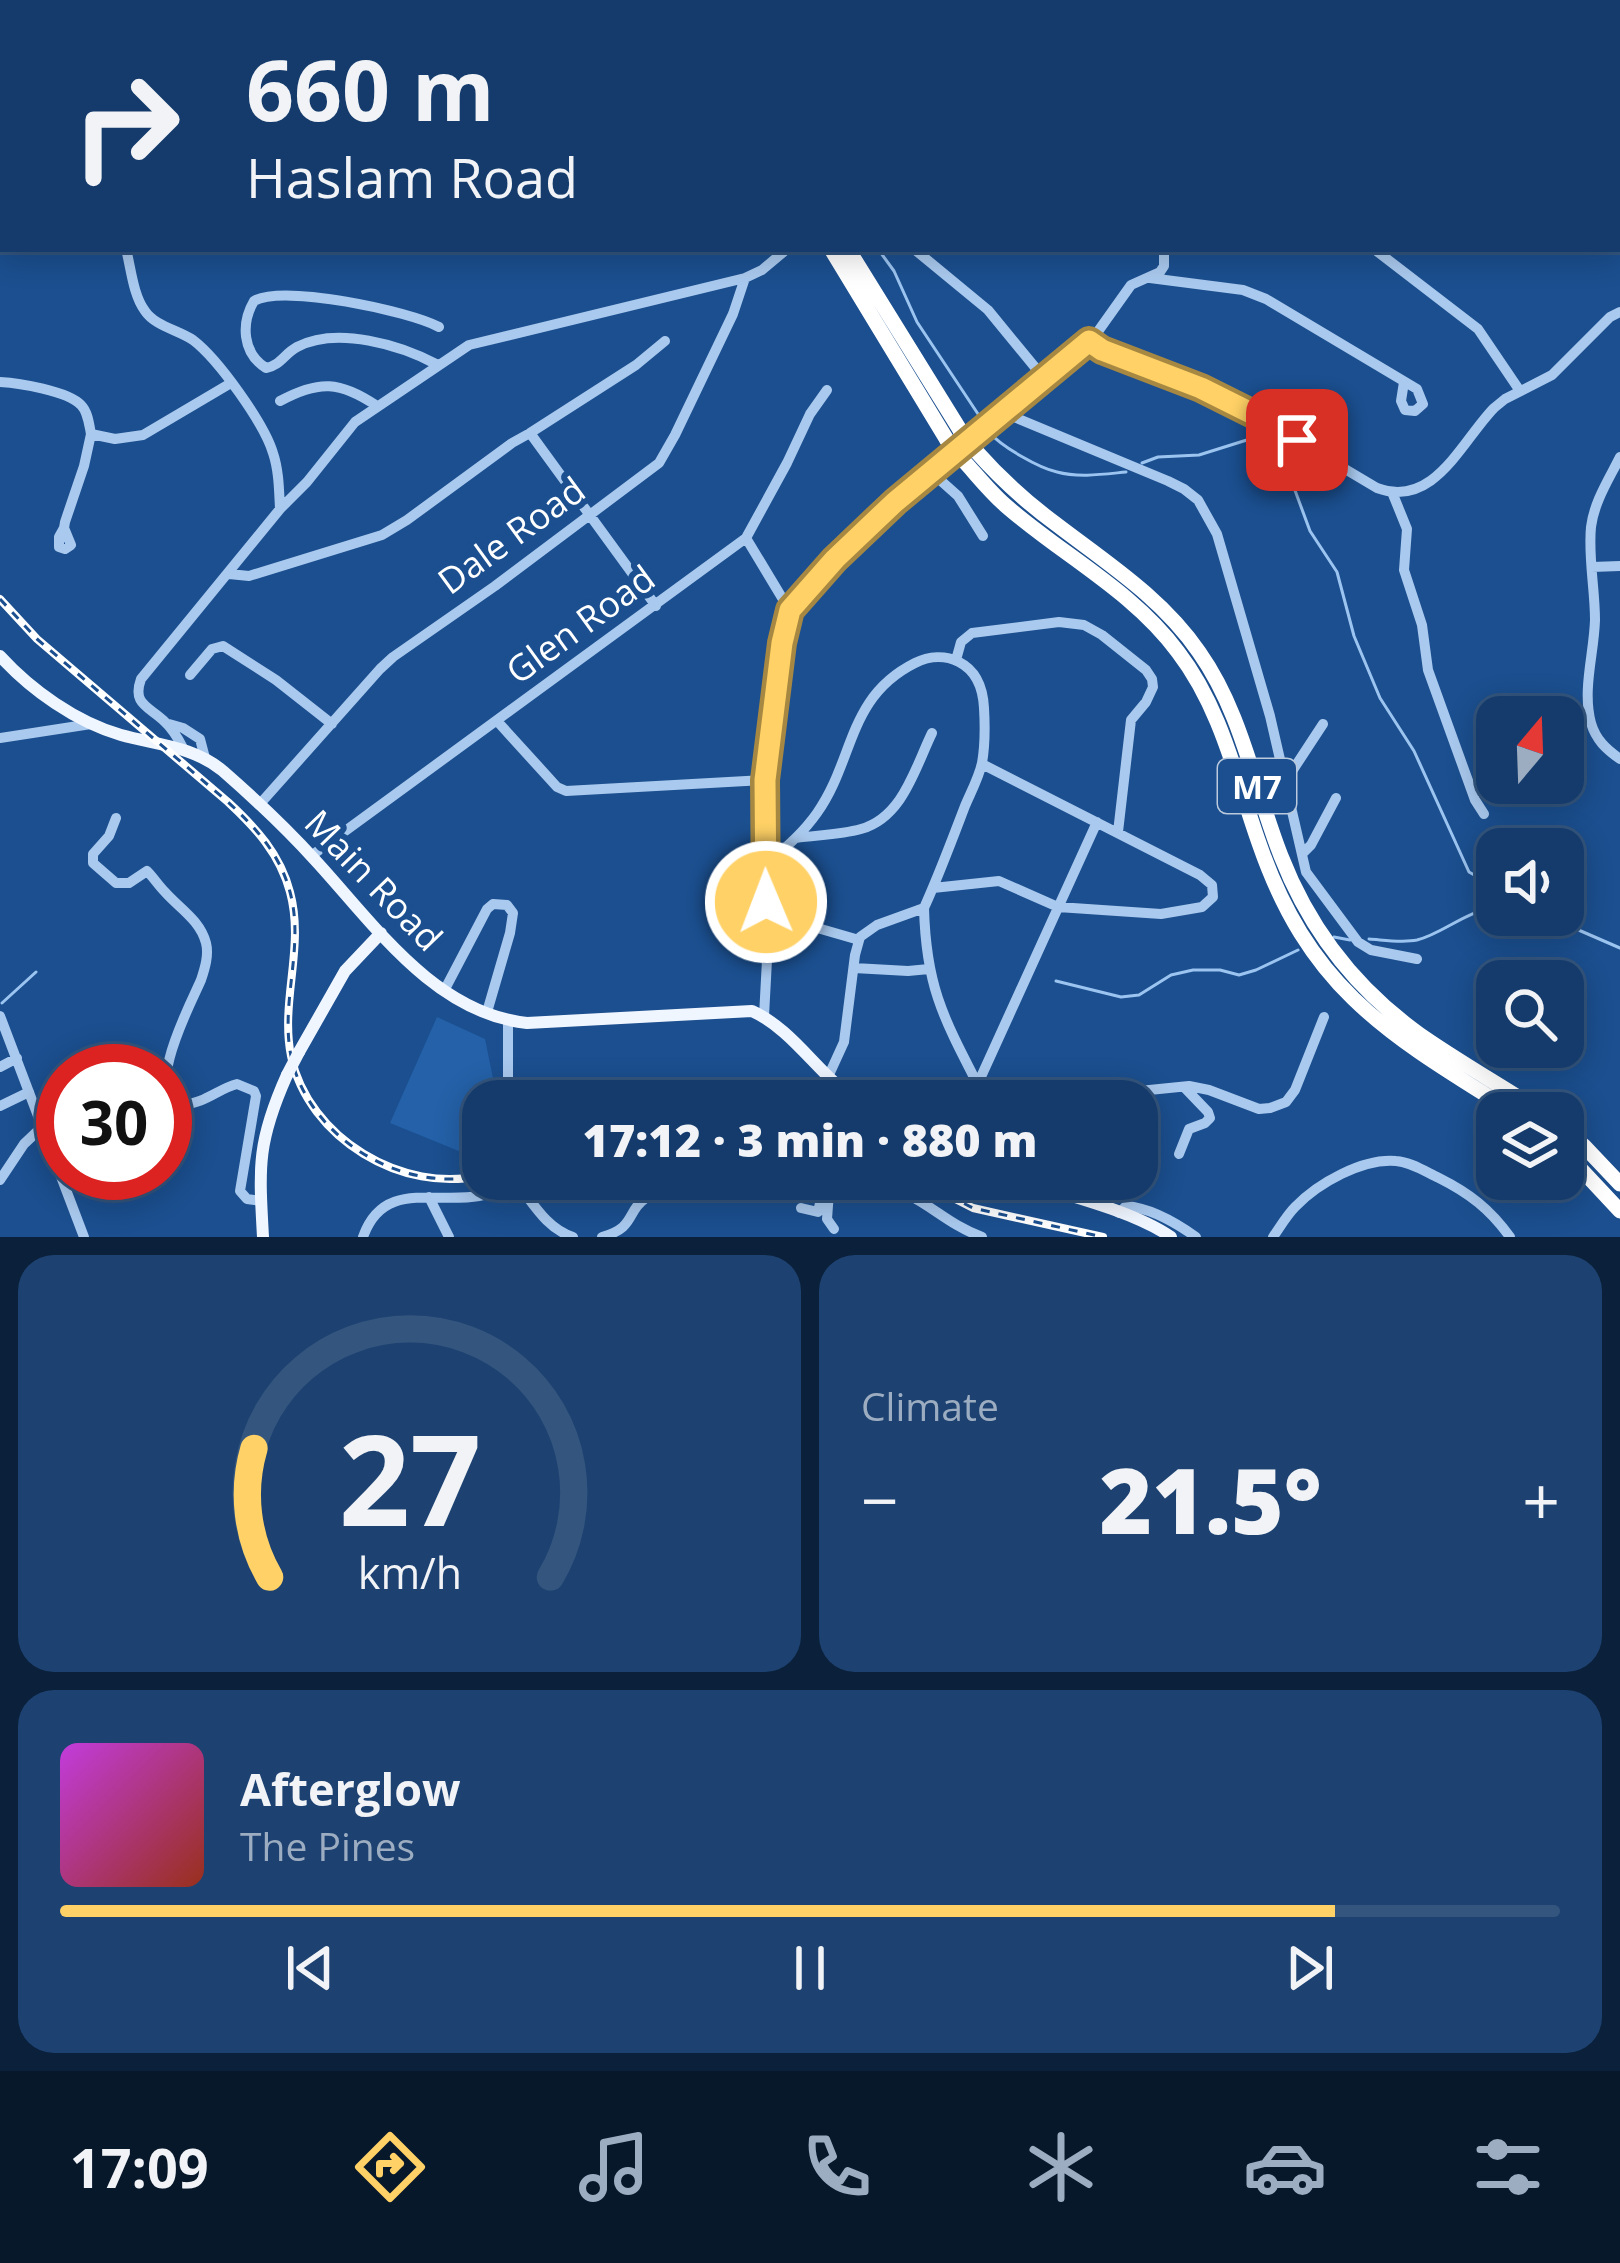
<!DOCTYPE html>
<html lang="en">
<head>
<meta charset="utf-8">
<style>
  :root { --surface:#143b6b; --page:#1d4271; --text:#f1f3f6; --muted:#9dadc1; --line:#33557e; --accent:#ffd166 }
  body { margin:0; font-family:"Open Sans",sans-serif; background:var(--page); color:var(--text); height:100vh; display:flex; flex-direction:column; font-size:45px; white-space:nowrap }
  * { box-sizing:border-box; margin:0 }
  p { font-size:39px; color:var(--muted) }
  .icon { flex:none; width:66px; height:66px; fill:none; stroke:currentColor; stroke-width:2; stroke-linecap:round; stroke-linejoin:round }
  .map { position:relative; height:1237px; overflow:hidden }
  .drawer { display:flex; flex-direction:column; gap:18px; padding:18px; background:#0b203b; flex:1 }
  .drawer>* { flex:none }
  .banner { position:absolute; left:0px; top:0px; width:1620px; height:252px; box-shadow:0 6px 30px #0003,0 0 0 3px var(--line); background:#143b6b; color:var(--text); overflow:hidden }
  .needle { width:78px; rotate:19deg }
  .tools { position:absolute; left:1476px; top:696px; display:grid; gap:24px }
  .tools a { display:grid; place-items:center; width:108px; height:108px; border-radius:24px; background:var(--surface); box-shadow:0 6px 30px #0003,0 0 0 3px var(--line); font-size:60px }
  .speed { position:absolute; left:36px; top:1044px; display:flex; gap:24px; font-size:60px; font-weight:700; text-align:center }
  .speed>* { display:grid; place-content:center; width:156px; height:156px; border-radius:50%; background:var(--surface); box-shadow:0 6px 30px #0003,0 0 0 3px var(--line); line-height:1 }
  .speed .limit { border:18px solid #d22; background:#fff; color:#111 }
  .pin { position:absolute; display:grid; place-items:center; width:102px; height:102px; color:#fff; margin:-51px; border-radius:24px; box-shadow:0 6px 18px #0006 }
  .me { position:absolute; width:132px; margin:-66px; rotate:359deg; stroke-linejoin:round; filter:drop-shadow(0 0 9px #0008) }
  .turn { display:flex; align-items:center; gap:42px; height:252px; padding:0 48px; font-size:54px }
  .turn .icon { width:156px; height:156px; stroke-width:2.5 }
  .turn b { display:block; font-size:84px; line-height:102px }
  .big { font-size:90px; font-weight:800; line-height:1.1 }
  .drawer .tile { flex:1; display:flex; flex-direction:column; justify-content:center; gap:18px; min-width:0; padding:0 42px; border-radius:36px; background:var(--page) }
  .drawer .dial { align-items:center; gap:0 }
  .dial svg { height:312px; overflow:visible; fill:none; stroke:var(--line); stroke-width:7; stroke-linecap:round; text-anchor:middle }
  .dial text { fill:var(--text); stroke:none }
  .song { display:flex; align-items:center; gap:36px }
  .cover { width:144px; height:144px; border-radius:18px; background:linear-gradient(135deg,hsl(290 70% 55%),hsl(10 70% 35%)) }
  .played { height:12px; border-radius:6px; background:linear-gradient(90deg,var(--accent) 85%,var(--line) 85%) }
  .keys { display:flex; justify-content:space-around; direction:ltr }
  .heat { display:flex; justify-content:space-between; align-items:center; font-size:66px; direction:ltr }
  .drawer .tiles { flex:1; display:grid; gap:18px; grid-template-columns:1fr 1fr }
  .tile:last-child { grid-column:span 2 }
  .trip { position:absolute; left:462px; top:1080px; width:696px; height:120px; border-radius:36px; background:var(--surface); box-shadow:0 6px 30px #0003,0 0 0 3px var(--line); font-weight:800; line-height:120px; text-align:center }
  .menu { display:flex; height:192px; justify-content:space-around; align-items:center; background:#08182b; color:var(--muted) }
  .menu .icon { width:84px; height:84px }
  .menu .active { color:var(--accent) }
  .menu b { font-size:54px; color:var(--text) }
  .map>svg:first-child { display:block }
  .green { fill:#2461a8 }
  .lines { fill:none; stroke-linecap:round; stroke-linejoin:round }
  .stream { stroke:#9cc4f0; stroke-width:3 }
  .river { stroke:#123a6d; stroke-width:12 }
  .minor { stroke:#a9c9ee; stroke-width:10 }
  .major { stroke:#f0f6ff; stroke-width:12 }
  .highway { stroke:#fff; stroke-width:15 }
  .rail-casing { stroke:#fff; stroke-width:8 }
  .rail { stroke:#1b4f8f; stroke-width:3; stroke-dasharray:9; stroke-linecap:butt }
  .major-bridge { stroke:#f0f6ff; stroke-width:12 }
  .highway-bridge { stroke:#fff; stroke-width:15 }
  .route-casing { stroke:#a68842; stroke-width:30 }
  .route { stroke:#ffd166; stroke-width:21 }
  .labels { text-anchor:middle; dominant-baseline:central; stroke-width:12; stroke-linejoin:round; paint-order:stroke }
  .shield { fill:#1b4f8f; stroke:#bbcadd; stroke-width:3 }
  .shield-label { font-size:33px; font-weight:bold; fill:#fff }
  .street-label { font-size:36px; fill:#fff; stroke:#1b4f8f }
</style>
</head>
<body>
<div class="map">
<svg width="1620" height="1237" viewBox="0 0 1620 1237">
  <rect width="100%" height="100%" fill="#1b4f8f"/>
  <path class="green" d="M437,1017L485,1039L495,1088L491,1101H483V1122L471,1156L390,1123Z"/>
  <g class="lines">
    <path class="stream" d="M726,0L728,3
      M878,249L894,271L917,322L980,417
      M990,433C1002,447 1039,468 1057,472C1079,478 1105,474 1126,472
      M1142,463L1158,457L1199,455L1250,439L1258,440L1280,465L1293,485L1310,531L1337,572L1354,636L1380,698L1414,751L1469,872L1497,888
      M1544,915L1620,948
      M1334,937L1350,940
      M1369,939C1384,940 1402,943 1417,940C1444,933 1465,911 1497,907
      M1056,981L1121,997L1139,995L1171,975L1193,970H1220L1239,975L1256,970L1298,950
      M2,1003L36,972"/>
    <path class="river" d="M1336,0L1337,3
      M1617,209L1620,210"/>
    <path class="minor" d="M60,0L61,3
      M168,0L170,3
      M428,0L429,3
      M491,0L497,3
      M632,0L634,3
      M844,0L847,3
      M1101,0L1104,3
      M1236,0L1238,3
      M1249,0L1252,3
      M126,249C131,268 133,295 145,311C155,326 178,330 193,340C218,359 264,423 273,453C279,471 279,490 280,509L141,679C132,704 148,706 164,721C173,729 178,738 183,748
      M914,249L988,310L1043,377
      M1374,249L1478,329L1520,391
      M1150,278L1243,290L1266,299L1417,389L1423,404L1415,411L1405,410L1401,401L1404,382
      M1089,341L1102,350L1201,388L1244,409L1377,488C1434,509 1461,442 1494,408L1505,399L1552,375L1610,317L1620,312
      M438,365C401,345 337,326 297,347C284,354 281,365 266,368C242,353 241,323 254,301C283,284 409,311 439,327
      M0,382C19,383 68,391 81,405C88,412 89,424 91,434L115,439L143,435L231,383
      M280,401C319,380 340,381 377,406
      M1002,412L1168,481L1184,489L1198,500L1217,534L1270,716L1306,872L1358,942L1371,950L1417,959
      M530,433L636,365L665,341
      M1620,457C1609,479 1594,502 1591,527C1588,557 1595,589 1595,620C1594,654 1582,690 1591,723C1596,740 1606,749 1620,759
      M930,471L958,496L983,536
      M1392,492L1407,529L1404,570L1422,625L1428,670L1475,800L1484,814
      M280,509L307,482L355,422L469,345L745,278L762,270L787,249
      M64,528L59,537V547L65,549L71,545L64,528L65,522L84,466L91,434
      M746,538L790,611
      M1592,567L1620,566
      M229,574L249,576L382,535L407,520L512,443L530,433L656,606
      M956,660L961,642L972,633L1059,622L1084,625L1102,635L1146,670L1152,679L1153,687L1146,702L1131,720L1118,832
      M190,675L212,649L223,646L276,680L332,724
      M497,721L557,787L566,791L765,780
      M169,724L183,728L200,739L205,758
      M0,738L91,724
      M1285,782L1323,724
      M259,805L380,669L393,657L495,586L659,463L675,435L733,314L745,278
      M116,818L109,836L93,854V863L116,883H129L147,871C154,878 158,885 165,892C179,908 200,920 206,943C209,955 205,968 201,980C193,999 138,1102 185,1104C203,1104 220,1088 237,1084L254,1091L256,1096L240,1191L247,1199L261,1201
      M796,838C817,835 840,835 861,829C903,817 915,768 932,733
      M1302,854L1311,845L1336,798
      M311,856L746,538L787,463L810,414L827,390
      M765,864C785,849 803,833 817,813C855,759 847,697 915,663C929,656 945,655 959,662C977,671 983,689 984,708C985,725 985,746 982,763C979,777 971,792 965,806C952,840 939,875 924,908L877,925L860,937L855,955L844,1042L828,1077
      M933,888L999,881L1058,907L1161,914L1202,907L1213,897L1212,885L1200,875L982,764
      M924,908C926,986 943,1017 978,1085
      M766,923L814,927L859,940
      M854,968L908,971L929,969
      M444,991L487,909L493,904L507,905L513,913L510,933L487,1012
      M0,1016L84,1237
      M764,1016L767,960L765,780L782,643L790,611L835,559L895,502L1094,337L1131,285L1160,272L1164,266V249
      M0,1067L17,1058
      M974,1093L1070,1098L1189,1086L1209,1090L1259,1109L1270,1108L1286,1102L1295,1090L1324,1017
      M508,1099V1020
      M970,1101L1097,822
      M0,1106L29,1092
      M1179,1154L1189,1129L1205,1123L1210,1118L1208,1112L1184,1087
      M830,1179L827,1219L834,1229
      M851,1179C869,1183 890,1186 907,1194C935,1208 950,1225 982,1237
      M0,1180L24,1144L43,1126
      M517,1183C533,1203 547,1229 573,1237
      M429,1197L449,1237
      M801,1208L818,1212L822,1194
      M1119,1213L1126,1206C1151,1208 1175,1222 1196,1237
      M363,1237C383,1180 434,1204 479,1196C495,1193 511,1186 525,1179
      M602,1237C637,1227 625,1212 647,1197C662,1187 688,1184 706,1179
      M1273,1237C1280,1227 1287,1215 1295,1207C1318,1183 1363,1158 1396,1161C1411,1162 1426,1172 1439,1178C1469,1193 1490,1209 1510,1237"/>
    <path class="major" d="M0,656C31,690 76,722 121,735C157,745 193,746 223,771C255,799 287,829 315,860C374,924 434,1013 527,1023L752,1011C794,1030 819,1076 858,1101
      M299,1052L345,971L381,933
      M1015,1179C1062,1194 1132,1210 1171,1237
      M263,1237C259,1166 257,1142 287,1075"/>
    <path class="highway" d="M673,0L675,3
      M692,0L694,3
      M831,249L947,440
      M848,249L960,430
      M975,450C999,477 1026,502 1056,524C1107,563 1162,598 1199,652C1242,713 1254,787 1281,856C1309,928 1356,989 1419,1034C1459,1062 1502,1086 1543,1113
      M962,459C976,474 989,491 1005,505C1062,555 1132,590 1178,652C1221,708 1236,778 1259,843C1310,991 1390,1035 1515,1113
      M1563,1128L1584,1146L1620,1184
      M1563,1150L1620,1211"/>
    <g class="rail-casing">
      <path id="rail" d="M33,3V0
        M0,129L3,123
        M0,599L37,639L228,802C256,828 280,854 290,892C305,947 280,1001 291,1056C308,1138 403,1195 483,1175
        M619,1101C676,1074 738,1076 794,1101
        M916,1179L973,1208L1103,1237"/>
    </g>
    <use href="#rail" class="rail"/>
    <path class="major-bridge" d="M287,1075L299,1052"/>
    <path class="highway-bridge" d="M960,430L975,450
      M947,440L962,459"/>
  </g>
  <g class="lines">
    <g class="route-casing">
      <path id="route" d="M766,902L765,780L782,643L790,610L835,559L895,502L1089,341L1102,350L1201,388L1263,419L1297,440"/>
    </g>
    <use href="#route" class="route"/>
  </g>
  <g class="labels">
    <rect class="shield" x="1218" y="759" width="78" height="54" rx="9"/>
    <g class="shield-label">
      <text x="1257" y="786">M7</text>
    </g>
    <g class="street-label">
      <text transform="translate(511 535) rotate(-36)">Dale Road</text>
      <text transform="translate(580 624) rotate(-36)">Glen Road</text>
      <text transform="translate(374 880) rotate(46)">Main Road</text>
    </g>
  </g>
</svg>
<div class="tools">
<a><svg class="needle" viewBox="-14 -14 28 28"><path d="M0-13l5 13h-10z" fill="#e53935"/><path d="M0 13l5-13h-10z" fill="#9dadc1"/></svg></a>
<a><svg class="icon" aria-label="sound" viewBox="0 0 24 24"><path d="M4 9h4l5-4v14l-5-4H4zM17 9q2 3 0 6"/></svg></a>
<a><svg class="icon" aria-label="search" viewBox="0 0 24 24"><circle cx="10" cy="10" r="6"/><path d="M15 15l6 6"/></svg></a>
<a><svg class="icon" aria-label="layers" viewBox="0 0 24 24"><path d="M12 4l9 5-9 5-9-5zM3 14l9 5 9-5"/></svg></a>
</div>
<div class="speed"><div class="limit">30</div></div>
<div class="pin" style="left:1297px;top:440px;background:#d93025"><svg class="icon" aria-label="arrive" viewBox="0 0 24 24"><path d="M6 21V4h12l-3 4 3 4H6"/></svg></div>
<svg class="me" style="left:766px;top:902px" viewBox="-20 -20 40 40"><circle r="17" fill="#ffd166" stroke="#fff" stroke-width="3"/><path d="M0-11L8 9 0 5-8 9z" fill="#fff"/></svg>
<div class="trip">17:12 · 3 min · 880 m</div>
<div class="banner">
<div class="turn"><svg class="icon" aria-label="right" viewBox="0 0 24 24"><path d="M7 20v-9h11M14 6l5 5-5 5"/></svg><div><b>660 m</b>Haslam Road</div></div>
</div>
</div>
<section class="drawer">
<div class="tiles">
<div class="tile dial"><svg viewBox="0 0 100 80">
<path d="M14 69A42 42 0 1 1 86 69"/>
<path d="M14 69A42 42 0 0 1 10 36" stroke="#ffd166"/>
<text x="50" y="56" font-size="32" font-weight="700">27</text>
<text x="50" y="72" font-size="11">km/h</text>
</svg></div>
<div class="tile"><p>Climate</p>
<div class="heat"><a>−</a><b class="big">21.5°</b><a>+</a></div>
</div>
<div class="tile">
<div class="song"><i class="cover"></i><div><b>Afterglow</b><p>The Pines</p></div></div>
<div class="played"></div>
<div class="keys"><svg class="icon" aria-label="previous" viewBox="0 0 24 24"><path d="M18 5L8 12l10 7zM5 5v14"/></svg><svg class="icon" aria-label="pause" viewBox="0 0 24 24"><path d="M8 5v14M16 5v14"/></svg><svg class="icon" aria-label="next" viewBox="0 0 24 24"><path d="M6 5l10 7-10 7zM19 5v14"/></svg></div>
</div>
</div>
</section>
<nav class="menu">
<b>17:09</b>
<svg class="icon active" aria-label="directions" viewBox="0 0 24 24"><path d="M12 3l9 9-9 9-9-9zM9 14v-3h6M13 9l2 2-2 2"/></svg>
<svg class="icon" aria-label="music" viewBox="0 0 24 24"><path d="M9 18V5l10-2v13"/><circle cx="6" cy="18" r="3"/><circle cx="16" cy="16" r="3"/></svg>
<svg class="icon" aria-label="phone" viewBox="0 0 24 24"><path d="M5 4h4l2 5-3 2q2 4 5 5l2-3 5 2v4C11 20 4 13 5 4z"/></svg>
<svg class="icon" aria-label="climate" viewBox="0 0 24 24"><path d="M12 3v18M4 7l16 10M4 17L20 7"/></svg>
<svg class="icon" aria-label="car" viewBox="0 0 24 24"><path d="M5 17H2v-5l4-1 3-4h7l3 4 3 1v5h-3M9 17h6M6 11h13"/><circle cx="7" cy="17" r="2"/><circle cx="17" cy="17" r="2"/></svg>
<svg class="icon" aria-label="filters" viewBox="0 0 24 24"><path d="M4 7h16M4 17h16"/><circle cx="9" cy="7" r="2"/><circle cx="15" cy="17" r="2"/></svg>
</nav>
</body>
</html>
